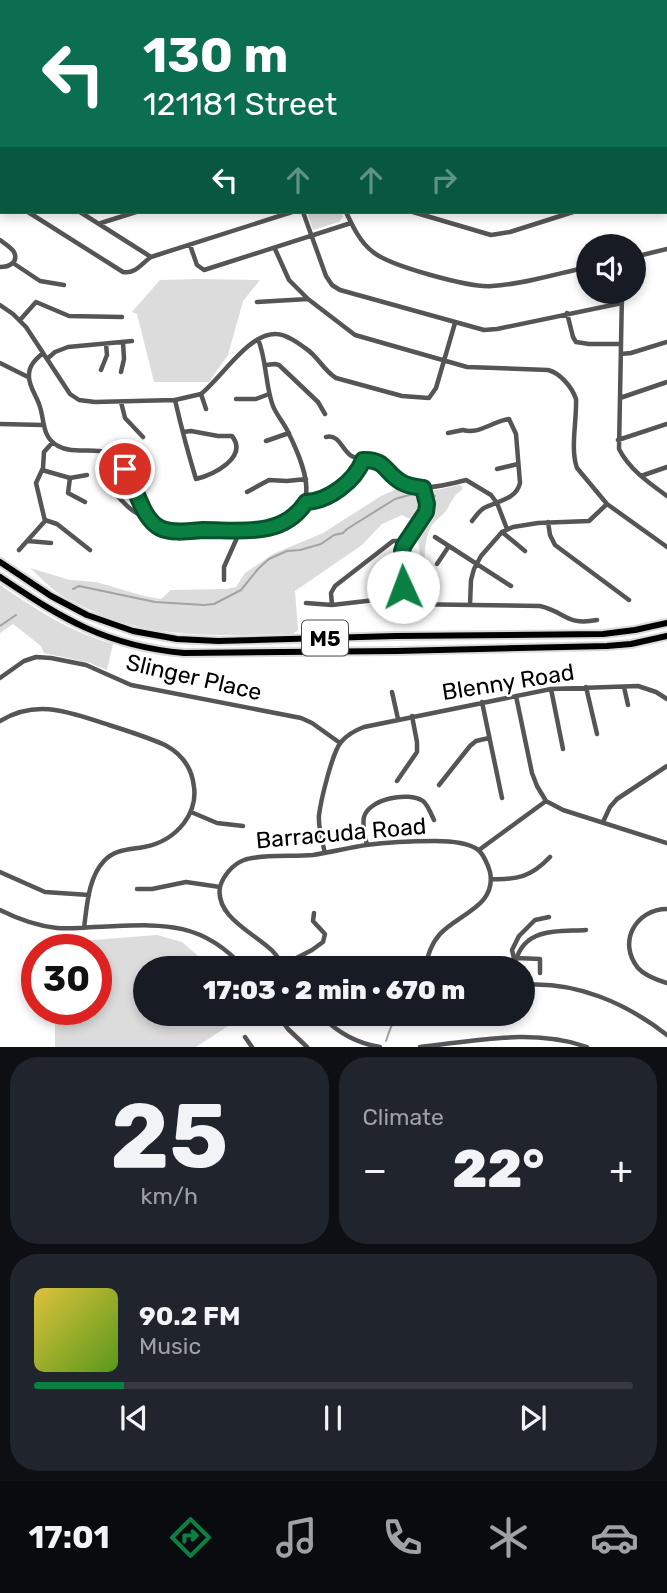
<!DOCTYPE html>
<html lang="en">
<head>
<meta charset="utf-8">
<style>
  :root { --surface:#171b24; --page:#20242c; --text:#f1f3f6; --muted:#9ea1a6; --line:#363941; --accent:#0b8043 }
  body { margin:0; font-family:Rubik,sans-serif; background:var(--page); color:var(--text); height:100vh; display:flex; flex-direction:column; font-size:26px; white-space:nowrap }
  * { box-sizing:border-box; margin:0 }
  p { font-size:23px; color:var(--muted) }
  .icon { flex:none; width:38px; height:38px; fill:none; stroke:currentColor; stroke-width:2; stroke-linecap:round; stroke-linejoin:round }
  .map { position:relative; height:1047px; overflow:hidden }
  .side { display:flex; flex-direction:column; gap:10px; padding:10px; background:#0d0f14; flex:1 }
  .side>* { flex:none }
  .hud { position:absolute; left:0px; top:0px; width:668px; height:214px; box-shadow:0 4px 10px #0003; background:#0b6e4f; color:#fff; overflow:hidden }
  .tools { position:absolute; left:576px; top:234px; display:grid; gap:14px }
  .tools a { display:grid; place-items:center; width:70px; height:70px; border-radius:50%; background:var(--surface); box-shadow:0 4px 10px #0003; font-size:35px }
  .speed { position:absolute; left:21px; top:934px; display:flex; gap:14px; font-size:35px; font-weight:700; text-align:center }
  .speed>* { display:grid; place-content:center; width:91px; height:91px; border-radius:50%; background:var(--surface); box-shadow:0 4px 10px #0003; line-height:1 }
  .speed .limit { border:10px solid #d22; background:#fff; color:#111 }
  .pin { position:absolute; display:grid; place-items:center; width:60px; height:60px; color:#fff; margin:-30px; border:4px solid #fff; border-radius:50%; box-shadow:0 2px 7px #0007 }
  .me { position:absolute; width:77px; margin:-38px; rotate:358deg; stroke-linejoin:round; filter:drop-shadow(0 0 5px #0008) }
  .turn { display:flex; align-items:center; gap:24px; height:147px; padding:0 28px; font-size:32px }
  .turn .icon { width:91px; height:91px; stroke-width:2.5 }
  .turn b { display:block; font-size:49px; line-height:60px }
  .lanes { display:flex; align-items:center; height:66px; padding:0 28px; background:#0003; justify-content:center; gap:35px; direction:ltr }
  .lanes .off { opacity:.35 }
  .big { font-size:52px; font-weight:800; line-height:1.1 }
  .side .card { flex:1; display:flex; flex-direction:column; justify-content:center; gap:10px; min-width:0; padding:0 24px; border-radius:28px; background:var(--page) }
  .side .dial { align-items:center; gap:0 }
  .dial b { font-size:91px; line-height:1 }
  .song { display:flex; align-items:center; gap:21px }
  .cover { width:84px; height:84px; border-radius:10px; background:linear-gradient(135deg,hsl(50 70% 55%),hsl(90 70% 35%)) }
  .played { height:7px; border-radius:4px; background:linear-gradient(90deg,var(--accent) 15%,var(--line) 15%) }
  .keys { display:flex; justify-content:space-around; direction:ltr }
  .heat { display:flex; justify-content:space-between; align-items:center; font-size:38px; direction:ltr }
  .side .tiles { flex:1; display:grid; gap:10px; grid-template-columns:1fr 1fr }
  .card:last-child { grid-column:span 2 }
  .trip { position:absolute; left:133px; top:956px; width:402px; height:70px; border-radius:35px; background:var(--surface); box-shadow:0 4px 10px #0003; font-weight:800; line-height:70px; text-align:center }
  .tabs { display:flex; height:112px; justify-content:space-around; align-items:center; background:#090b0e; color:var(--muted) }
  .tabs .icon { width:49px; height:49px }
  .tabs .active { color:var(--accent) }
  .tabs b { font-size:32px; color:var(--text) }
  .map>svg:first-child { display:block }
  .green { fill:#dcdcdc }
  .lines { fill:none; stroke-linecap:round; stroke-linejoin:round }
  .stream { stroke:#a3a3a3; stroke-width:2 }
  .major-casing { stroke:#dbdbdb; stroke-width:10 }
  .minor { stroke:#555; stroke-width:4.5 }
  .major { stroke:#000; stroke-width:6 }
  .route-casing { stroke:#07532c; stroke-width:18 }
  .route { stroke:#0b8043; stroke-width:12 }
  .labels { text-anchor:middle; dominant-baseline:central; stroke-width:5; stroke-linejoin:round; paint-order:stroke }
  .shield { fill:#fff; stroke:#4c4c4c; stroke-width:2 }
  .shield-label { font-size:21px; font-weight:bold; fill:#000 }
  .street-label { font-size:23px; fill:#000; stroke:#fff }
</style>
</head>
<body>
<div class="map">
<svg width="667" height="1047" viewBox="0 0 667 1047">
  <rect width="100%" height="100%" fill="#fff"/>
  <path class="green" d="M307,212H341L343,217L339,222L313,230Z
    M198,279L260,280L243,301L228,355L209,382H154L137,314L132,312L160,280Z
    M459,485L462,486V490C453,495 451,503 446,511C441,517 435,520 431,527C425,538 423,558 426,570C429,581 436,588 431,601H425L420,598V592L423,584L419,573L420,556L416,522L402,515L382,524L362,545L295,591L298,630L293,634C220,635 154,641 86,608C77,603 67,599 58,593C48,586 39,576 30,568L70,580L96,582L144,596L161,599L171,590L227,589L236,587L245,573L273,554L323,533L381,496L397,489L437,490Z
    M0,585C37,610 70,632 113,644L107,670L90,663L44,653L41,646L13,624L0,633Z
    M157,935L182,942L212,968H145V1013H228L233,1023L196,1047H55V1010H96V950H55V943Z"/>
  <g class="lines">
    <path class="stream" d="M427,493L435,496
      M73,589L79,586L155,602L204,605L214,604L241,590L258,569L269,559L287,551L300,550L321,544L334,535L343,533L347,529L395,499L420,492
      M0,626L16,615
      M386,1041C390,1030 392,1018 404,1013"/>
    <g class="major-casing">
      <path id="major" d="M0,562L51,596L87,615L133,631L177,639L218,641L396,636L603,634L635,630L667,623
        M0,577C63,619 106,646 184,653L397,651L607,646L631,644L667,636"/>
    </g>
    <path class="minor" d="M2,0L4,2
      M48,0V2
      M90,0L91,2
      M173,0L176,2
      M278,0L279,2
      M649,0L651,2
      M15,2L17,0
      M264,2L270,0
      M396,2L402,0
      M523,2L527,0
      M612,2L616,0
      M667,22V23
      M0,87H2
      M0,125L1,129
      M0,173L2,172
      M0,194L2,195
      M28,212L123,272C136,274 142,263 151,257L292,212
      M80,212L151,257
      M303,212L326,276L332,285L340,290L484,330L497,329L622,303
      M346,212C353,227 360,242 373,252C390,266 470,288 492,286C524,284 556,274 588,267
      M413,212L491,235L510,232L573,212
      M101,223L136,212
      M0,240C4,243 12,248 14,252C19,263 8,267 0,267
      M190,245L197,265L204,270L351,223
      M275,249L289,280L308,299L355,335L467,367L548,370C560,373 572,387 576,399C577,420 570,449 577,468L607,504L667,547
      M634,257L667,249
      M13,263L40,281L64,285
      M622,292L619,449C629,469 649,483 667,496
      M257,302L308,299
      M0,305L13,314L26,327L70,394L79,400L95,402L175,400L201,394L206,409
      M567,313L573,337L576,342L589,344H621
      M20,320L36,302L69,316L122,317
      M43,353C36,359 29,365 29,375C28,385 36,395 39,404C45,419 41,437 58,446C76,456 97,444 114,457C128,468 135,486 141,502C143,507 144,513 147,517C149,521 156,525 159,527C172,535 192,530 206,530C219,531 231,532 244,531C316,524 318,493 289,434C285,424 277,416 273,406C265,385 267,361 258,339
      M621,354L631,353L667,342
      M47,359L55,352L68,347L132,341
      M0,363L28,377
      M266,365L275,364L279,365L318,402L325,414
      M101,370L107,355L106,344
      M121,372L124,359L123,342
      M201,394C222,377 249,333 276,334C286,334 297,342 305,348C318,356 323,370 336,378L402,396L429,398L436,388L455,323
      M620,398L667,382
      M236,399H256L269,394
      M175,400C181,426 188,453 196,479C212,475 249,458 232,436H218L191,431L183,432
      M121,402L125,418L143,437
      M0,424L43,425
      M448,433L463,430C479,435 493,421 509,419L516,434L520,483C516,500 497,501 484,508C479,511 476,516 472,521
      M326,437C339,434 341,448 350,455C358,461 367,457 376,461C385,464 390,472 396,478C413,493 435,487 454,483
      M618,440L667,424
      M266,441L289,433
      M497,469L518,464
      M42,470L70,478L87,475
      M641,476L667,467
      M70,478L68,493L85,502
      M101,481C118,492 126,512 146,517
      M454,483L466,480L491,495L497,503L507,529
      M247,492L269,480L287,481L306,479
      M306,502C329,501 355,481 363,460
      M45,520L57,524L90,550
      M548,522L550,535L555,545L629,600
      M502,532L525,551
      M435,537L511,586
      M28,541L51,543
      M19,550L45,521L36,483L43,468L44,452L52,443
      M437,564L449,546
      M224,580V567L240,531
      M306,603L332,605L375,600L401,604L540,606C566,612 566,626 597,620
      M401,604L403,587L402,551L404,545L426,512L427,504L423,488
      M332,605L331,593L335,586L393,541H399L404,545
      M470,605L471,580L474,569L481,556L502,532L513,527L538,523L589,521L607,504
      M0,678L24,661L36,657L51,658L86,665L131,685L301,718L312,723L340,743
      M586,687L597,734
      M624,687L628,705
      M551,689L563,749
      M392,692L398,719
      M516,696L532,773L537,786L546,801L563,810L667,843
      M482,702L502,798
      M0,721C38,698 71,713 109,725C128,731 147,737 165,745C182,754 192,768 194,787C196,801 192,812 184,823C174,836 160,844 144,847C129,850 115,849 104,861C88,878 87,906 84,928
      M397,781L417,752V742L412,716
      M439,785L470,746L476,741L489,738
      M191,812L217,823L243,826
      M603,822L610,807L617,799L667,766
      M367,845C365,837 362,826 364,817C369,799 408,791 423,801C428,805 431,814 434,820
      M479,850L546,801
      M325,853C322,841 318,828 319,815C321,800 332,753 341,742C347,735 356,730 364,727L551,689L638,686L656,692L667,699
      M0,872L45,892L89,895
      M491,879C517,880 531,877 550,857
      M137,889H152L186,882L220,887
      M667,909C636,909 617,942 638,968C645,976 657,980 667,983
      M0,910C18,919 37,926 57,928C69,929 82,928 94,927C155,925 199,917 244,968
      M516,958L540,959V973
      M515,963L512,950L519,936L535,920L549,917
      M283,965L312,950L323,942L325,934L313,921L314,913
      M284,968C280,960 275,952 268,947C251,932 215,915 220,887C223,876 233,864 244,860C260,854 294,857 313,855C331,852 348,848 366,845C389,842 412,841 435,841C448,841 466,842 477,849C483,853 488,865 490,872C497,906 458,914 440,934C431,944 428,955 425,968
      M514,968C521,927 554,932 586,930
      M523,985C576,981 626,1003 667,1035
      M276,1013L288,1029L307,1047
      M319,1013C335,1031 355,1043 380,1047
      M245,1037L252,1047
      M420,1047C476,1041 533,1028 587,1047"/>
    <use href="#major" class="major"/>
  </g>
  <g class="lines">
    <g class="route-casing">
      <path id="route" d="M125,469C137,488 141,518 160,528C172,534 190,531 203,530C240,530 283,538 306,502C329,501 355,481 363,460C386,459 384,472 401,482C408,486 416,487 423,488L427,504L426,512L404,545L402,551L403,587"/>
    </g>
    <use href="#route" class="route"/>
  </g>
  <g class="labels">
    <rect class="shield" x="302" y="620.5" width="46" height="35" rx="5"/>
    <g class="shield-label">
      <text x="325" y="638">M5</text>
    </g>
    <g class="street-label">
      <text transform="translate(194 677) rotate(13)">Slinger Place</text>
      <text transform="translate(508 682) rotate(-9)">Blenny Road</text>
      <text transform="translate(341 833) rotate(-5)">Barracuda Road</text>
    </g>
  </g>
</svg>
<div class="tools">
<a><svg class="icon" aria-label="sound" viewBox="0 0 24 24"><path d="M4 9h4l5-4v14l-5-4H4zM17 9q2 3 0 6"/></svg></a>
</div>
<div class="speed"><div class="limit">30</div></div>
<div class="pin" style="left:125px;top:469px;background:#d93025"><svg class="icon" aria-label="arrive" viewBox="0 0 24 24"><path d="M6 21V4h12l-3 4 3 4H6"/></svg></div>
<svg class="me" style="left:403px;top:587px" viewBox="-20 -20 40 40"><circle r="19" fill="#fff"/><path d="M0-13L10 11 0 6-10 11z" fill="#0b8043"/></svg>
<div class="trip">17:03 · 2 min · 670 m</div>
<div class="hud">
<div class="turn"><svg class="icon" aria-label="left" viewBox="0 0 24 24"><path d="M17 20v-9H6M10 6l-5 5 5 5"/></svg><div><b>130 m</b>121181 Street</div></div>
<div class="lanes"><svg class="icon" aria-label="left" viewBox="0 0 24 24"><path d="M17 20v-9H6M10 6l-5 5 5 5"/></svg><svg class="icon off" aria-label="ahead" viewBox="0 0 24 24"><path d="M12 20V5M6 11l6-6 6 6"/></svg><svg class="icon off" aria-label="ahead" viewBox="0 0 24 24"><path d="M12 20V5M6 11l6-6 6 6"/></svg><svg class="icon off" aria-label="right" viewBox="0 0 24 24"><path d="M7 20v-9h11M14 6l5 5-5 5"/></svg></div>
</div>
</div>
<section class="side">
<div class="tiles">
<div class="card dial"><b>25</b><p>km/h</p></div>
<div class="card"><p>Climate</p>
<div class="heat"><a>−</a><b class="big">22°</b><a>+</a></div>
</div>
<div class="card">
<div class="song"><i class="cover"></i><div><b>90.2 FM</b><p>Music</p></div></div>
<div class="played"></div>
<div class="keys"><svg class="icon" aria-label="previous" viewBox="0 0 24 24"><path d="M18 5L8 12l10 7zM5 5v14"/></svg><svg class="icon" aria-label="pause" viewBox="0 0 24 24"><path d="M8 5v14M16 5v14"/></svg><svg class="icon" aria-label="next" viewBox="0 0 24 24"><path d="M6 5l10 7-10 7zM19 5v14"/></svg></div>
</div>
</div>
</section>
<nav class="tabs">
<b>17:01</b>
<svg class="icon active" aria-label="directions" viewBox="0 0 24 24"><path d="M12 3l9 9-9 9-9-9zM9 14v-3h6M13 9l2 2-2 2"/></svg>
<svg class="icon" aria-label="music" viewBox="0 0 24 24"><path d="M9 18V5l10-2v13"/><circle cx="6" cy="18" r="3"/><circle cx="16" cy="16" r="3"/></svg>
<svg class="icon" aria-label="phone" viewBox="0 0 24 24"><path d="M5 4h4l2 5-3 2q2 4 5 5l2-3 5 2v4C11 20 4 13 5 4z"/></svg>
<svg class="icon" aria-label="climate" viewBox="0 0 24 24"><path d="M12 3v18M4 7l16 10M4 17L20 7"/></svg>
<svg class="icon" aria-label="car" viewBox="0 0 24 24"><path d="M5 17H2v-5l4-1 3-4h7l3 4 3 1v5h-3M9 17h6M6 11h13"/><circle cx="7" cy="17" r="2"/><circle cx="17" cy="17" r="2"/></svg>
</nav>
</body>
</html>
